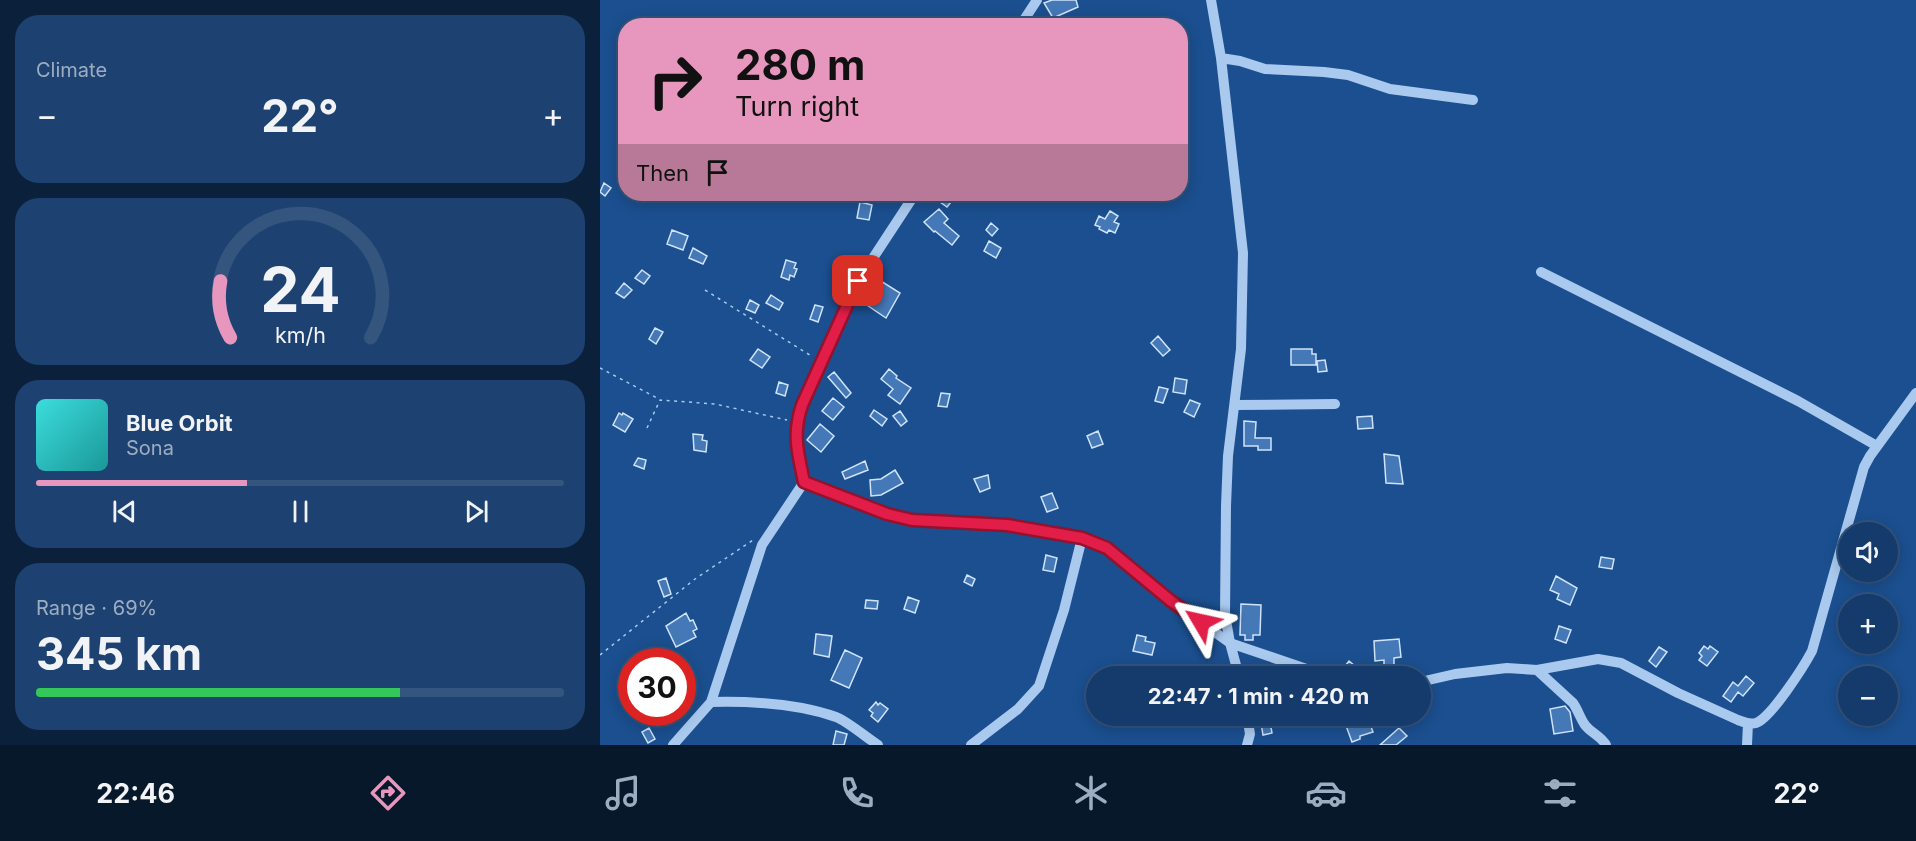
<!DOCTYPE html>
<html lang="en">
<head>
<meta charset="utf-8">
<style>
  :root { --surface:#143b6b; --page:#1d4271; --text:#f1f3f6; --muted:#9dadc1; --line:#33557e; --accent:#e797bd }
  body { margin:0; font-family:Inter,sans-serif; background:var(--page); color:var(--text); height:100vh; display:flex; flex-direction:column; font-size:22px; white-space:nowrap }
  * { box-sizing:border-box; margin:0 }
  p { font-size:20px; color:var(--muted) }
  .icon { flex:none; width:33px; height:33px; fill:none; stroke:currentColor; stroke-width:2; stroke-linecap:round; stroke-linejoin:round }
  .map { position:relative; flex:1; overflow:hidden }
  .sheet { display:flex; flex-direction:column; gap:15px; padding:15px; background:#0b203b; width:600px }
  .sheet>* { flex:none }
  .top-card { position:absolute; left:18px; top:18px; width:570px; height:183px; border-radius:24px; box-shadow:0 3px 15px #0003,0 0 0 2px var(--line); background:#e797bd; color:#111; overflow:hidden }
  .controls { position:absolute; left:1238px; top:522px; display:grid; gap:12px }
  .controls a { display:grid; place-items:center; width:60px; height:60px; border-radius:50%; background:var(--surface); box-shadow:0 3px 15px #0003,0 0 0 2px var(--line); font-size:30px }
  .speed { position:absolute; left:18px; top:648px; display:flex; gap:12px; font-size:30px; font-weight:700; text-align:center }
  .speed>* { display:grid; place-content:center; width:78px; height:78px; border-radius:50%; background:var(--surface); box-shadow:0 3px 15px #0003,0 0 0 2px var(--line); line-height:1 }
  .speed .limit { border:9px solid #d22; background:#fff; color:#111 }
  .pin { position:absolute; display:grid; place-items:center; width:51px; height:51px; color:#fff; margin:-26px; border-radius:12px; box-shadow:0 3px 9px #0006 }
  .me { position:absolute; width:66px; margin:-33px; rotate:306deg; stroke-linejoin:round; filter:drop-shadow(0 0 4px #0008) }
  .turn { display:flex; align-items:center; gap:21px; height:126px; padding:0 18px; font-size:27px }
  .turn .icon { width:78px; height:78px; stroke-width:2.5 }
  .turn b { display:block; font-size:42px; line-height:51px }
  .then { display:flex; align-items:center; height:57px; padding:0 18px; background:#0003; gap:12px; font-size:22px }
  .big { font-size:45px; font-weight:700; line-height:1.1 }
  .sheet .card { flex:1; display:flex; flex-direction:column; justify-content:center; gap:9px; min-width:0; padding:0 21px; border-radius:24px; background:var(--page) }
  .sheet .dial { align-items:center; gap:0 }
  .dial svg { height:156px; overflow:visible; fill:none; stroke:var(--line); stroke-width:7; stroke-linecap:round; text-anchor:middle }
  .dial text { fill:var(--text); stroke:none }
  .song { display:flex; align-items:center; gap:18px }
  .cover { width:72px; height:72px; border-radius:9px; background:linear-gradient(135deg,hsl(180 70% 55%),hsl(180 70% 35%)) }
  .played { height:6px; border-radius:3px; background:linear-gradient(90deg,var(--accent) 40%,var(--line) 40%) }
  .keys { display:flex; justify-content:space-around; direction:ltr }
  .heat { display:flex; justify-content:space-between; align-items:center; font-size:33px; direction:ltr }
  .charge { height:9px; border-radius:4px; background:linear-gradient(90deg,#34c759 69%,var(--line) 0) }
  .trip { position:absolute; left:486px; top:666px; width:345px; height:60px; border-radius:30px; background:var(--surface); box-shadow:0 3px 15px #0003,0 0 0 2px var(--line); font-weight:700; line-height:60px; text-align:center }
  .tabs { display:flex; height:96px; justify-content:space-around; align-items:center; background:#08182b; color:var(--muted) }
  .tabs .icon { width:42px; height:42px }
  .tabs .current { color:var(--accent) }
  .tabs b { font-size:27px; color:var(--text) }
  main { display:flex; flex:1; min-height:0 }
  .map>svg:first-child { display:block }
  .building { fill:#4478b7; stroke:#cfe3fa; stroke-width:1.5 }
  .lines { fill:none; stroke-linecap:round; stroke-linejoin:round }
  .path { stroke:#a9c9ee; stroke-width:1.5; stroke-dasharray:3 4.5; stroke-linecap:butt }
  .minor { stroke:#a9c9ee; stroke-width:10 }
  .route-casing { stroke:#92132f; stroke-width:15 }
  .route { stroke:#e11d48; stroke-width:10 }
</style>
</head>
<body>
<main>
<section class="sheet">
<div class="card"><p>Climate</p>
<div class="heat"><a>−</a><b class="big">22°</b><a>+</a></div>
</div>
<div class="card dial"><svg viewBox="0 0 100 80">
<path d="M14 69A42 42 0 1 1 86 69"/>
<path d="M14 69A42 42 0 0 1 9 40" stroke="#e797bd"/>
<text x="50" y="56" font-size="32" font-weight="700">24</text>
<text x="50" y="72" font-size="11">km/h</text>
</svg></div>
<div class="card">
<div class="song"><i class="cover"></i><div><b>Blue Orbit</b><p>Sona</p></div></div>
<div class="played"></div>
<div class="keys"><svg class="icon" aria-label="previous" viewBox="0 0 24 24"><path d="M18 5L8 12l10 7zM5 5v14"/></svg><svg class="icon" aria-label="pause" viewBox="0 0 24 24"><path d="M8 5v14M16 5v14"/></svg><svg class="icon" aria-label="next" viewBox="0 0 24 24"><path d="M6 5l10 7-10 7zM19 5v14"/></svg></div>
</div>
<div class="card"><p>Range · 69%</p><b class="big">345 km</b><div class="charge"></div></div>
</section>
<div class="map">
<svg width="1316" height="745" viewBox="0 0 1316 745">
  <rect width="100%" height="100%" fill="#1b4f8f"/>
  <path class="building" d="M452,0H476L478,7L453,18L444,3Z
    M4,183L11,188L5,196L0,192Z
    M329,194H351L355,197L347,207Z
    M260,202L272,205L269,220L257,218Z
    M339,209L348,219L344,223L359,236L352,245L335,231L334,232L324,222Z
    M510,211L518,216L514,222L519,224L515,233L509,230L507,233L499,229L500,227L495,225L499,216L505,219Z
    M391,223L398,229L392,236L386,230Z
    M72,230L88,236L83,250L67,244Z
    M389,241L401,248L396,258L384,251Z
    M93,248L107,256L103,264L89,258Z
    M186,260L196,263L194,268L197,269L194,277L190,275L189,280L181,277Z
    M42,270L50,276L44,284L35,278Z
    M276,278L300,293L286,318L261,301Z
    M24,283L32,290L24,298L16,293Z
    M171,295L183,303L179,310L166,303Z
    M150,300L159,305L155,313L146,309Z
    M215,305L223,307L218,322L210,319Z
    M55,328L63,332L56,344L49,339Z
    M558,336L570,350L563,356L551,343Z
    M158,349L170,357L162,368L150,360Z
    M691,349H712V354H716V365H691Z
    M725,360L727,371L718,372L717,361Z
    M289,369L297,376L296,378L311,388L300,404L288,395L293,389L281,379Z
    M234,372L251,393L246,398L228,377Z
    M575,378L587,380L585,394L573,392Z
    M179,382L188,385L185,396L176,393Z
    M559,387L568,389L563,403L555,401Z
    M341,393L350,394L347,407L338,406Z
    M233,398L244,407L233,420L222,411Z
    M590,400L600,404L594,417L584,412Z
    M274,410L287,419L282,426L270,416Z
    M300,411L307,421L301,426L293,416Z
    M19,413L22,415L23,413L33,419L25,432L13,425Z
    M772,416L773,428L758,429L757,417Z
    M644,421L656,422L655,438H671V450H658V446H644Z
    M220,424L234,436L221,452L207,440Z
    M498,431L503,444L492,448L487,436Z
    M93,434L103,435L102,440L107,441L106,452L94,450Z
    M784,454L799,456L803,484L786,483Z
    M38,458L46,460L44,469L34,465Z
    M265,461L268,470L245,479L242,472Z
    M295,470L303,483L281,495L271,496L270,480L281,479Z
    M388,475L390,488L380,492L374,479Z
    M452,493L458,508L447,512L441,497Z
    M446,555L457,558L454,572L443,570Z
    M1001,557L1014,559L1012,569L999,567Z
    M367,575L375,579L372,586L364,582Z
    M956,576L977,588L970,605L957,599L959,594L950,590Z
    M66,578L71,594L64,597L58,581Z
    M308,597L319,601L315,613L304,609Z
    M266,600L278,601L277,609L265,608Z
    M641,604L661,605L660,635H653V640H645V635H640Z
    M86,613L90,621L93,620L97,629L93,631L96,637L76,647L66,626Z
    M959,626L971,630L966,643L955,639Z
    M216,634L232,636L229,657L214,654Z
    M537,635L546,637L545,641L555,643L552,655L533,651Z
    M799,639L801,657L794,658V665L784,666V660L775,661L774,641Z
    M1104,646L1108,649L1110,646L1118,652L1107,666L1099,660L1102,656L1099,653Z
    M1059,647L1067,652L1056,667L1049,661Z
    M245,650L262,658L249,688L231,680Z
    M749,661L760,670L755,676H748L741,671Z
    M1146,676L1154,683L1143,696L1138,692L1131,702L1123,696L1133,682L1138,686Z
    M276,702L278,705L280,703L288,709L278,722L271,716L273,713L269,710Z
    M965,706L970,712L973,731L954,734L950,709Z
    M753,716H767L773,732L760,736V739L752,742L745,723L755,719Z
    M670,722L672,733L663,735L661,723Z
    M49,728L55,739L48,743L42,732Z
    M799,728L807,736L796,745H780Z
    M236,731L247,734L244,745H233Z"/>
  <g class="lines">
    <path class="path" d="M105,290L213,357
      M0,368L59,399
      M47,428L60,400L115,404L187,420
      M0,655L95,579L153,540"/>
    <path class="minor" d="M611,0L621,58L643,253L641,349L628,456L626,506L625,615L630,643L639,676
      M420,26L437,0
      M621,58L640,61L665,69L724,72L748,75L790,89L873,100
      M941,272L1198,401L1277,446
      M635,405L735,404
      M204,482C198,453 192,435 202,406L258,281L315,194
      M937,670L973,703C978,710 980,718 985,725C991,733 1001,736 1006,745
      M820,682L855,674L907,668L937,670L998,659L1021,663L1078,693L1138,720C1143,722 1150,725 1156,723C1171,718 1204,666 1212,651L1264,467L1270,456L1316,393
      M111,702C152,701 196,703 236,717C247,721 267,738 278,745
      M647,716L650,734L647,745
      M73,745L111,702L162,545L204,482L287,514L312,521L407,525L482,538L507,547L571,601L630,643L727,676
      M371,745L418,709L439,686L464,610L482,538
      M1147,745L1148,723"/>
  </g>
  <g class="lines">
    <g class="route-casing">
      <path id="route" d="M258,281L202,405C192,435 198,453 204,482L287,514L312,520L407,525L482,538L507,548L571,601L601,622"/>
    </g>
    <use href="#route" class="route"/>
  </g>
</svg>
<div class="controls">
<a><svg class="icon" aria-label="sound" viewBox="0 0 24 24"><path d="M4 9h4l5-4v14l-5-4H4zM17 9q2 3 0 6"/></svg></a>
<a>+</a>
<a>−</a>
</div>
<div class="speed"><div class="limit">30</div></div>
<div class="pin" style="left:258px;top:281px;background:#d93025"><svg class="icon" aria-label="arrive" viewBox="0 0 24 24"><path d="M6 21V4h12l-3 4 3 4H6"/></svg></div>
<svg class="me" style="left:601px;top:622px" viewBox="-20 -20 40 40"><path d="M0-17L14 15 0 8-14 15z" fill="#e11d48" stroke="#fff" stroke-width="4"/></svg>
<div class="trip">22:47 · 1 min · 420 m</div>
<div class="top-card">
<div class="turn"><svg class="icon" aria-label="right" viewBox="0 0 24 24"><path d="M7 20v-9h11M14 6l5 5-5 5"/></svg><div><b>280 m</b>Turn right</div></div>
<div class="then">Then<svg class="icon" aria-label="arrive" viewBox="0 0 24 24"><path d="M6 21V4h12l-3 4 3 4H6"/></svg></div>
</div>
</div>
</main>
<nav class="tabs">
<b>22:46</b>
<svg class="icon current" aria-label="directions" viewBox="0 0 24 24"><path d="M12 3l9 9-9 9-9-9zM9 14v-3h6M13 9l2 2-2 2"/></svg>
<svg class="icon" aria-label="music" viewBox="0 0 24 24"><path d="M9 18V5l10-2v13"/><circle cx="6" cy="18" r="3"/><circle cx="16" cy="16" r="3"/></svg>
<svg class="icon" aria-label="phone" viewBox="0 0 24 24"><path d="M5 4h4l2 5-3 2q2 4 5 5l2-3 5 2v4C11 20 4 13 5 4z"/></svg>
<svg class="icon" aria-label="climate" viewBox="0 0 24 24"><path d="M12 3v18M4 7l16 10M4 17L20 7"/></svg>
<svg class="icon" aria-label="car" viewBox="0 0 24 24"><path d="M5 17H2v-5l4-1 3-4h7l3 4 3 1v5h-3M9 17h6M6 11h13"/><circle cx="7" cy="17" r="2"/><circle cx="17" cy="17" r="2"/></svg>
<svg class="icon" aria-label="filters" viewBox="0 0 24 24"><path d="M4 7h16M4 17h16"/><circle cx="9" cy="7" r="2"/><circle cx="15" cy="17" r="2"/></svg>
<b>22°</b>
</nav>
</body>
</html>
